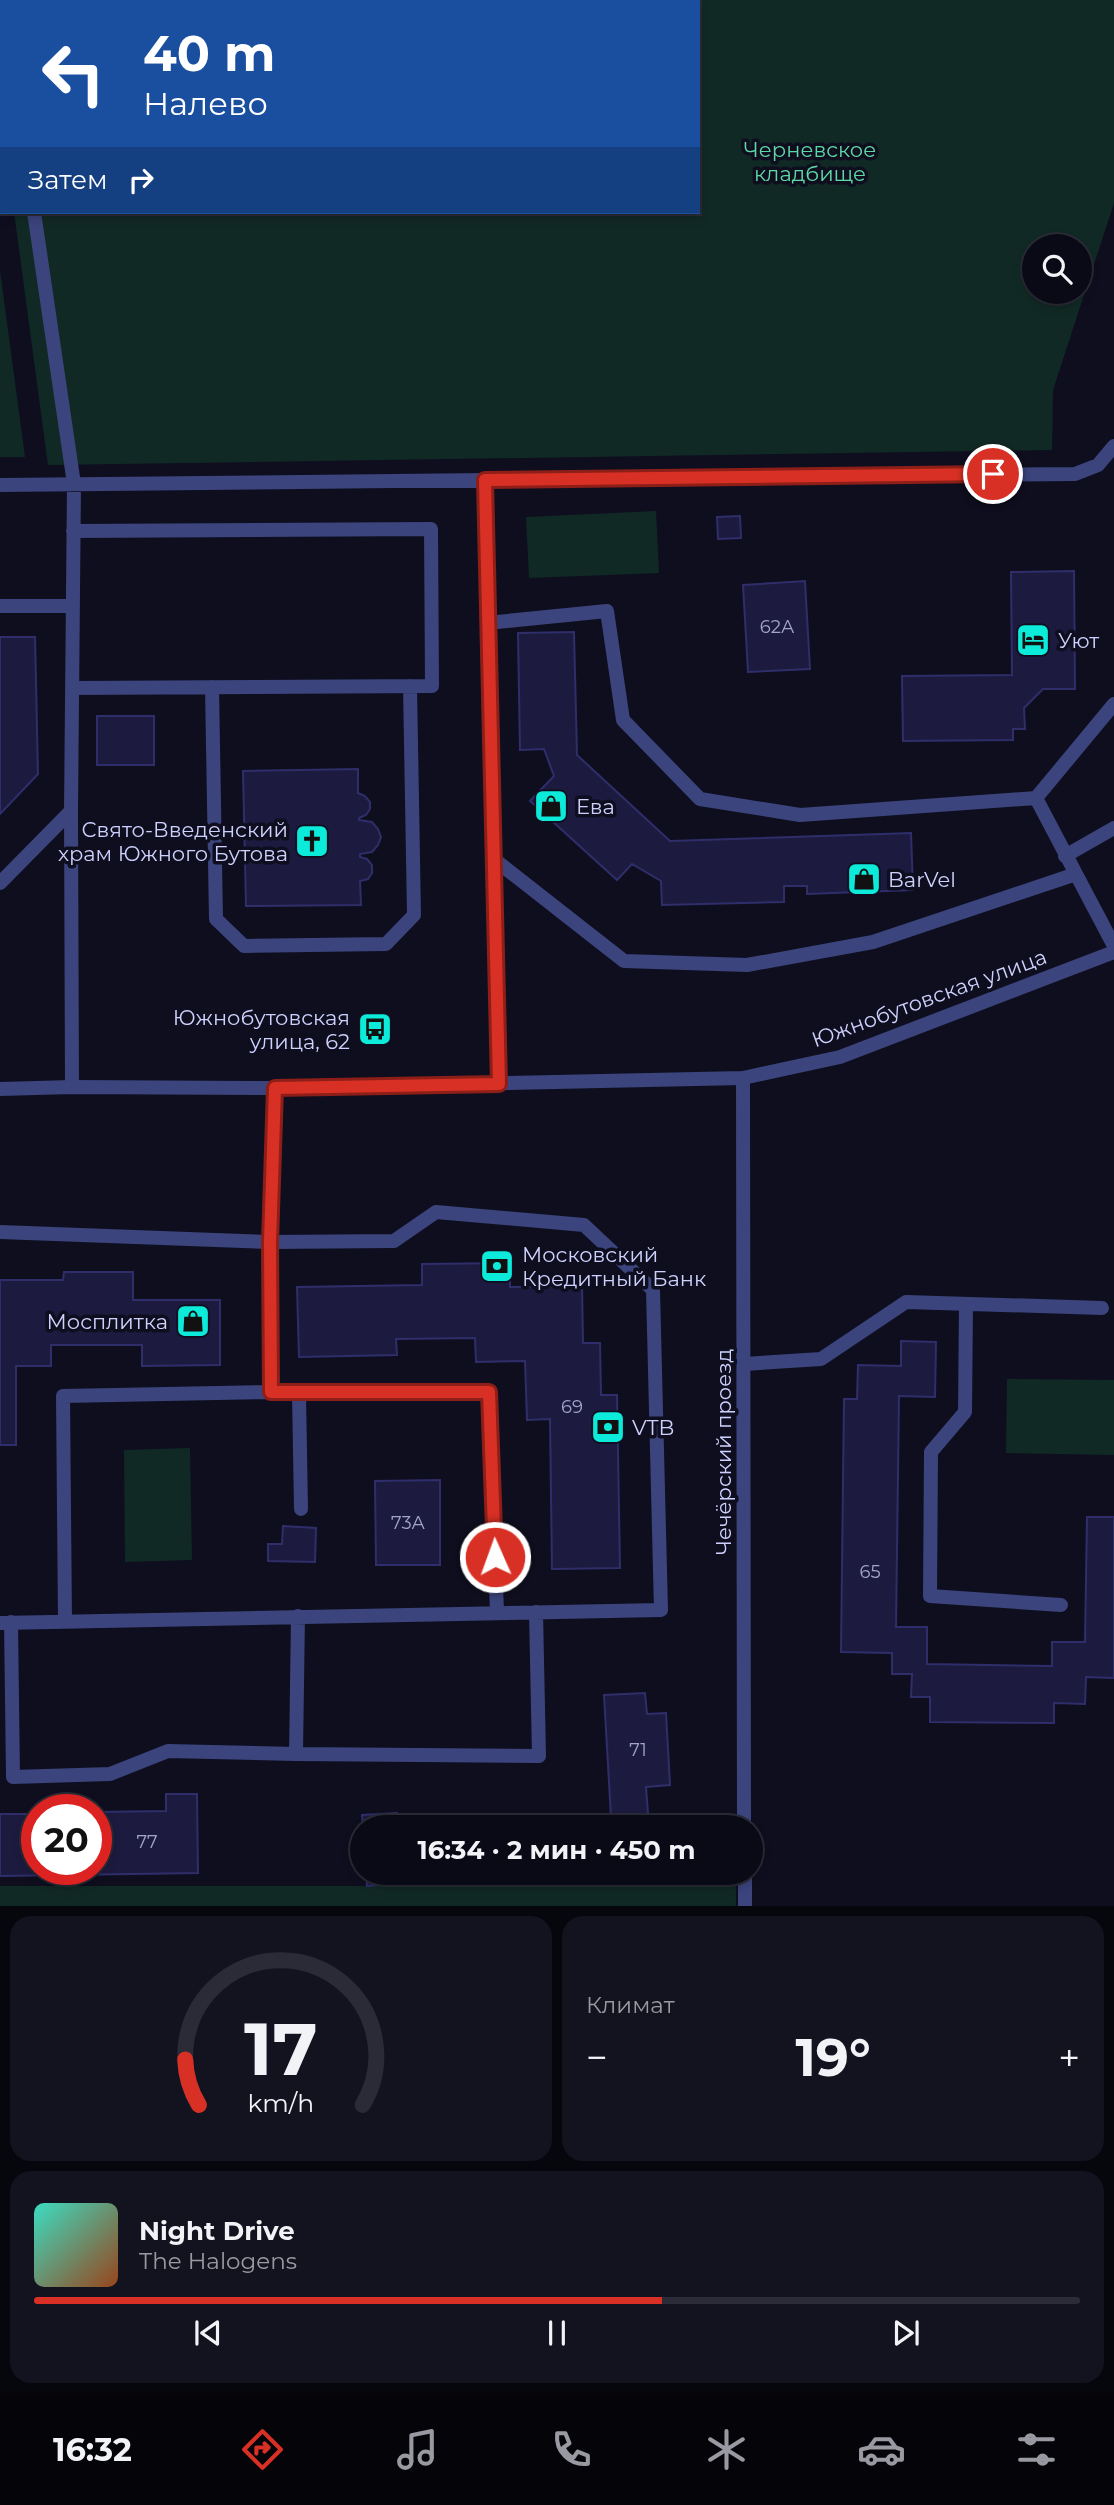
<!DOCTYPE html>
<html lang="ru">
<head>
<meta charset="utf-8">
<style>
  :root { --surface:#0a0a17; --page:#131320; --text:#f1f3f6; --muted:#999aa1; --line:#2a2b36; --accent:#d93025 }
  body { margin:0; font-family:Montserrat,sans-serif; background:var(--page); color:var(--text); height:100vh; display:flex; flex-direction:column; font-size:26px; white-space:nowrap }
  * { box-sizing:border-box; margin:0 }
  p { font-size:23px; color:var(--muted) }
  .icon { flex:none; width:38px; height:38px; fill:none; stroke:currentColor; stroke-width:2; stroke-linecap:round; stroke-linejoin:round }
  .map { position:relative; height:1906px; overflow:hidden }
  .side { display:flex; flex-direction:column; gap:10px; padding:10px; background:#06060d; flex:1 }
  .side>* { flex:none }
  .banner { position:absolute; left:0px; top:0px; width:700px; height:214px; box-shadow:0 4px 10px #0003,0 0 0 2px var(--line); background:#1a4fa0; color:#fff; overflow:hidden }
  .fabs { position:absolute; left:1022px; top:234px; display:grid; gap:14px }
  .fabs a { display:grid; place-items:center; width:70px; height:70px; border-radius:50%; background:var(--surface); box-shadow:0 4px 10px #0003,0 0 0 2px var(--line); font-size:35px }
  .speed { position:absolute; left:21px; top:1794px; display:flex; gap:14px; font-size:35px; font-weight:700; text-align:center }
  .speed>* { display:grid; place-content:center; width:91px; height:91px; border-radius:50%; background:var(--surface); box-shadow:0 4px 10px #0003,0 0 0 2px var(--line); line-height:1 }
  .speed .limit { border:10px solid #d22; background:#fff; color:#111 }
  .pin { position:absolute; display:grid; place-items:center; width:60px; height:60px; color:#fff; margin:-30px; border:4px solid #fff; border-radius:50%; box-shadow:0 2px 7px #0007 }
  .me { position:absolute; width:77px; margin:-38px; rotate:358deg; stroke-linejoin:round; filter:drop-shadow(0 0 5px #0008) }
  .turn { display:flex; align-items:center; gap:24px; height:147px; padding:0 28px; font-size:32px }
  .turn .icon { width:91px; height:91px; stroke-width:2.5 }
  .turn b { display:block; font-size:49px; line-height:60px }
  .then { display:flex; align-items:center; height:66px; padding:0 28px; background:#0003; gap:14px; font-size:26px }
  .big { font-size:52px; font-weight:700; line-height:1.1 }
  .side .card { flex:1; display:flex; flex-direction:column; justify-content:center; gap:10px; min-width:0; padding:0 24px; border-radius:21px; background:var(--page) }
  .side .dial { align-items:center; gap:0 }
  .dial svg { height:182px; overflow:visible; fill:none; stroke:var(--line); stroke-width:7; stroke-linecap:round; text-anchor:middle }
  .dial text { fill:var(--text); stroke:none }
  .song { display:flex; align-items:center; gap:21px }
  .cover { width:84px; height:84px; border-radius:10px; background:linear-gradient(135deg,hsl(170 70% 55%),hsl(20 70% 35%)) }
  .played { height:7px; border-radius:4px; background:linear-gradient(90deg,var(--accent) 60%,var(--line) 60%) }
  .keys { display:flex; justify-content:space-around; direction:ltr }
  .heat { display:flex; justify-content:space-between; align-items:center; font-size:38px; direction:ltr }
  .side .tiles { flex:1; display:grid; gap:10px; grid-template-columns:1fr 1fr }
  .card:last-child { grid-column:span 2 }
  .trip { position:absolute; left:350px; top:1815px; width:413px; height:70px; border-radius:35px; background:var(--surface); box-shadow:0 4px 10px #0003,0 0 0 2px var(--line); font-weight:700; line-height:70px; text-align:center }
  .tab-bar { display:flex; height:112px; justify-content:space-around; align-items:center; background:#040409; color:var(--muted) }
  .tab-bar .icon { width:49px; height:49px }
  .tab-bar .current { color:var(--accent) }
  .tab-bar b { font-size:32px; color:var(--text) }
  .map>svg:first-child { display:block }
  .green { fill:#112924; fill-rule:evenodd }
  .building { fill:#1c1b3f; stroke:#2f2e6a; stroke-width:2 }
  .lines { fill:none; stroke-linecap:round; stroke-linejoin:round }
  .service { stroke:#3b447c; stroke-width:14 }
  .minor { stroke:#3b447c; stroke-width:14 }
  .tertiary { stroke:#3b447c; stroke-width:14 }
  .route-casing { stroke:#8d1f18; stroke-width:18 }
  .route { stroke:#d93025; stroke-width:12 }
  .labels { text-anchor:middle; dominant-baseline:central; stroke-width:7; stroke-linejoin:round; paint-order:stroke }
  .number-label { font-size:18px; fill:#a2a4ce }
  .park-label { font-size:21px; fill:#5ed8a5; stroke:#0e0e1f }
  .poi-label { font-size:21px; fill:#ced1fd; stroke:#0e0e1f; text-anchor:start }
  .street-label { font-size:21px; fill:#ced1fd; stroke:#0e0e1f }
</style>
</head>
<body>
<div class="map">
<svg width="1114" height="1907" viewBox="0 0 1114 1907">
  <rect width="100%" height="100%" fill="#0e0e1f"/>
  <path class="green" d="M0,0H1114V203L1053,390L1052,450L48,465L14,212H698V2H2V119ZM1034,247H1080V292H1034Z
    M0,271L25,457H0Z
    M656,511L659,573L529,578L526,517Z
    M1007,1379L1114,1380V1455L1006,1453Z
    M190,1448L192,1560L125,1562L124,1450Z
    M0,1886H736V1906L0,1907Z"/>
  <path class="building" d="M740,516L741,538L718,539L717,517Z
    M1074,571L1075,689H1043L1024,708L1025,729H1013V740L903,741L902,676L1012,675L1011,572Z
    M805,581L810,669L748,672L743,585Z
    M574,632L577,755L670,841L911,833L913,890L807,894V886H784V902L662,905L661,881L632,864L617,880L530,801L554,776L544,749L520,750L518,633Z
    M0,637H35L38,774L0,814Z
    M97,716H154V765H97Z
    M358,769V793L365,796L370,802V809L366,815L359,818V820L372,822L378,829L381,837L378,845L372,852L360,854V857L367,859L372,865V873L368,879L360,881L361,905L246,906L243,771Z
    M510,1263V1287L582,1286L583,1343H600L601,1395H617L620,1568L552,1569L550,1419L527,1420L525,1361L476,1362L475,1338L396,1339L397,1355L299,1357L297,1287L422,1285V1264Z
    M64,1272H133V1300H220V1365L142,1366V1345H51V1366H16V1445H0V1280H63Z
    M901,1341L936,1342L935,1397L899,1396L896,1627H927V1664L1052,1666V1642H1085L1087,1517H1114V1678L1086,1677L1085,1704L1054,1703V1723L930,1722V1697H911L912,1674H892V1653L841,1652L844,1399H857L858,1365L901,1366Z
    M440,1480V1565H376L375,1481Z
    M283,1526L316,1528L315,1562L268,1561V1544H282Z
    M645,1693L647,1714L666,1713L670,1785L646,1787L649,1827H449L611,1817L604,1695Z
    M166,1794H197L198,1873L0,1876V1814H37V1869H96V1812L166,1811Z
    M397,1813L398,1827H363L362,1815Z
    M366,1872H591L367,1886Z"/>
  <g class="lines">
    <path class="service" d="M485,480L487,623
      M0,485L1075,474L1098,465L1114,446
      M0,606H72
      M212,687L216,919L244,946L386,944L414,915L410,686
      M72,688L432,686L431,529L73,531
      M1036,798L1114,704
      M1065,856L1114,828
      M495,860L624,961L747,965L873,942L1076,874L1114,946
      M0,883L71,811
      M499,1084L495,860L487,623L607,611L623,720L700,799L800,815L1036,798L1076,874
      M72,1087L71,811L74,484
      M0,1232L270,1242L394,1241L436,1212L584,1225L653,1290L661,1610L0,1623
      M966,1304L965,1412L931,1452L930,1596L1061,1605
      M744,1364L821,1359L906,1302L1102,1308
      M271,1392L270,1242L275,1088
      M301,1509L299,1394L489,1393L497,1612
      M298,1616L296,1754L539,1756L536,1612
      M65,1621L63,1396L271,1392L299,1394
      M11,1622L13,1777L110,1774L168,1751L296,1754"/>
    <path class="minor" d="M3,0L4,2
      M34,212L74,484
      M743,1078L744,1827
      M745,1872V1907"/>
    <path class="tertiary" d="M0,1089L72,1087L275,1088L743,1078L840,1057L1114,952"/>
  </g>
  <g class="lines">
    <g class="route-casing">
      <path id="route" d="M495,1557L489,1392H271L270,1242L275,1088L499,1084L485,480L993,474"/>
    </g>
    <use href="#route" class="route"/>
  </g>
  <defs>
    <g id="hotel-square" transform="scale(1.75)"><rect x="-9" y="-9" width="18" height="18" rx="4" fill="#0cebda" stroke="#0e0e1f"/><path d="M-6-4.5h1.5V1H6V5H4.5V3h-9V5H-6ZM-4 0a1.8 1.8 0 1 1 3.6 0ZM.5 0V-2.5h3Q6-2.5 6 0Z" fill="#111"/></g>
    <g id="shop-square" transform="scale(1.75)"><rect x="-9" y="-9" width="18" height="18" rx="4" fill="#0cebda" stroke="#0e0e1f"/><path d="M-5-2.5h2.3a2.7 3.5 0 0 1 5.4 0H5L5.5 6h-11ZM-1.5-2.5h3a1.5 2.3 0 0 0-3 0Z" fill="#111"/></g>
    <g id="church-square" transform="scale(1.75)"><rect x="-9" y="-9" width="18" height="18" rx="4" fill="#0cebda" stroke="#0e0e1f"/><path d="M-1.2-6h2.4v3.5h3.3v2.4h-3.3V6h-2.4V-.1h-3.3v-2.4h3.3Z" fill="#111"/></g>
    <g id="bus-square" transform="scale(1.75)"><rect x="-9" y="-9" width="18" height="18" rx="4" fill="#0cebda" stroke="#0e0e1f"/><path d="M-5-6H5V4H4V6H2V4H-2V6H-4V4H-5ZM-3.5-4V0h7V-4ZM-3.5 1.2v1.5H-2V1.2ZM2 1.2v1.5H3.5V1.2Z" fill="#111"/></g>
    <g id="bank-square" transform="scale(1.75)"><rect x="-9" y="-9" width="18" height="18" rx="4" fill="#0cebda" stroke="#0e0e1f"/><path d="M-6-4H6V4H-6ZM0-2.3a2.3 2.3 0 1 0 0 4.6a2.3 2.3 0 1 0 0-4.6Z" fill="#111"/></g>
  </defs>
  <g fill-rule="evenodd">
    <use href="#hotel-square" x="1033" y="640"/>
    <use href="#shop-square" x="551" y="806"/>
    <use href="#church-square" x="312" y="841"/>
    <use href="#shop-square" x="864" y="879"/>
    <use href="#bus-square" x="375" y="1029"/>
    <use href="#bank-square" x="497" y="1266"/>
    <use href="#shop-square" x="193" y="1321"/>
    <use href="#bank-square" x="608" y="1427"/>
  </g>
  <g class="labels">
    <g class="number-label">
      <text x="777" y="627">62А</text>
      <text x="572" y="1407">69</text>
      <text x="408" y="1523">73А</text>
      <text x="870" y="1572">65</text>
      <text x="638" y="1750">71</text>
      <text x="147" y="1842">77</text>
    </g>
    <g class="park-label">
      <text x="810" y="149">Черневское<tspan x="810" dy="24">кладбище</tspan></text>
    </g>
    <g class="poi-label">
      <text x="1058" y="640">Уют</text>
      <text x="576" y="806">Ева</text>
      <text x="288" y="829" text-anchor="end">Свято-Введенский<tspan x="288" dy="24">храм Южного Бутова</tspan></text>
      <text x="888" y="879">BarVel</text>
      <text x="350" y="1017" text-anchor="end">Южнобутовская<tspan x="350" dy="24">улица, 62</tspan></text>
      <text x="522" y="1254">Московский<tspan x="522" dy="24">Кредитный Банк</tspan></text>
      <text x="168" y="1321" text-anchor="end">Мосплитка</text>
      <text x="632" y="1427">VTB</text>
    </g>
    <g class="street-label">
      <text transform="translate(929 998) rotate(-20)">Южнобутовская улица</text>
      <text transform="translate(723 1452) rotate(-90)">Чечёрский проезд</text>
    </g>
  </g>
</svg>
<div class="fabs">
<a><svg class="icon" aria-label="search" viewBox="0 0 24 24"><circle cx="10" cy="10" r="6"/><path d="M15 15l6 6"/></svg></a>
</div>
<div class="speed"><div class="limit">20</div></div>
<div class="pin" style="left:993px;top:474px;background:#d93025"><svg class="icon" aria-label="arrive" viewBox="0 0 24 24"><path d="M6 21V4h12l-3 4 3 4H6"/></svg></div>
<svg class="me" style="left:495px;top:1557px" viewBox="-20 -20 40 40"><circle r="17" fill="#d93025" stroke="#fff" stroke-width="3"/><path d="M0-11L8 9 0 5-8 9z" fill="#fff"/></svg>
<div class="trip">16:34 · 2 мин · 450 m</div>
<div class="banner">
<div class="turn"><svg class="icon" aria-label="left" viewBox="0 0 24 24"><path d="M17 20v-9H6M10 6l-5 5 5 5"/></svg><div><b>40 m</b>Налево</div></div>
<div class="then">Затем<svg class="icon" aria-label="right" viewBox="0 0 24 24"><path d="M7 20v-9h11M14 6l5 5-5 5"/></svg></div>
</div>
</div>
<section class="side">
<div class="tiles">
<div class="card dial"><svg viewBox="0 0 100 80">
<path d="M14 69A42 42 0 1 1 86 69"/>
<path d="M14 69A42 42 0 0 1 8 49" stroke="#d93025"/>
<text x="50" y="56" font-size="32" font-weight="700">17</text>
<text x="50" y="72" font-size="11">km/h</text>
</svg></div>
<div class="card"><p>Климат</p>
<div class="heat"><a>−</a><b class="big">19°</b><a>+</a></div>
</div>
<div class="card">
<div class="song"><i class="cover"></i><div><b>Night Drive</b><p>The Halogens</p></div></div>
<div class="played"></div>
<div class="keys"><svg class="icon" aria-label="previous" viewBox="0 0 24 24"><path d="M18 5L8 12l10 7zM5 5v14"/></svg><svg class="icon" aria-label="pause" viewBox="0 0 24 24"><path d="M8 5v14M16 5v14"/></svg><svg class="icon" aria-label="next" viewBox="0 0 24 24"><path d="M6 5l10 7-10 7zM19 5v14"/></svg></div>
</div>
</div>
</section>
<nav class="tab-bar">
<b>16:32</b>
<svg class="icon current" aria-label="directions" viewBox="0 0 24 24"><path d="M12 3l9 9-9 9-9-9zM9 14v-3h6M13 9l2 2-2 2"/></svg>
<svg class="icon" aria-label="music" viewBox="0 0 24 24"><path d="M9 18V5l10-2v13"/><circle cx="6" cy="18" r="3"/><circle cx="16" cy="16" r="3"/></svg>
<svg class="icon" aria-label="phone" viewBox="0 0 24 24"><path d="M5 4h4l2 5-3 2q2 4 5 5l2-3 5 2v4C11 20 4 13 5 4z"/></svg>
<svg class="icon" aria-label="climate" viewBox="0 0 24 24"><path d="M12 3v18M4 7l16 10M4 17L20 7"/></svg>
<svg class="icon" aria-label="car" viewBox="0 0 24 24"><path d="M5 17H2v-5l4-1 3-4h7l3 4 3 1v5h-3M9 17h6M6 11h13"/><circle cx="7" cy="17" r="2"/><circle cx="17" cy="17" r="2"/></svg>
<svg class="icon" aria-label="filters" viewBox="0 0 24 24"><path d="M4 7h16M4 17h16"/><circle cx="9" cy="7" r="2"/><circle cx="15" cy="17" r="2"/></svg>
</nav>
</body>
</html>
